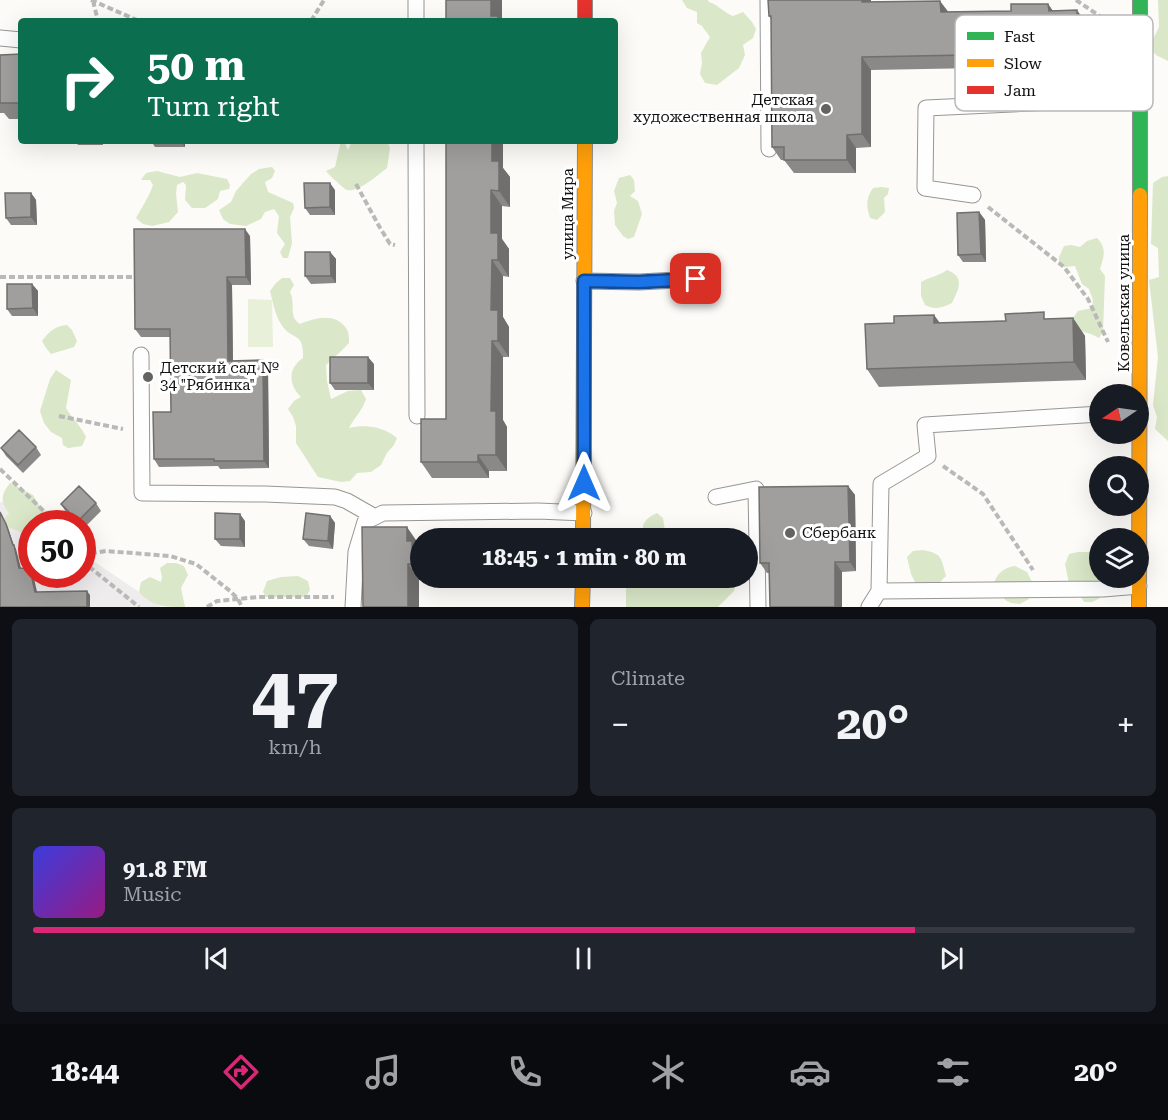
<!DOCTYPE html>
<html lang="en">
<head>
<meta charset="utf-8">
<style>
  :root { --surface:#171b24; --page:#20242c; --text:#f1f3f6; --muted:#9ea1a6; --line:#363941; --accent:#db2777 }
  body { margin:0; font-family:"Roboto Serif",serif; background:var(--page); color:var(--text); height:100vh; display:flex; flex-direction:column; font-size:22px; white-space:nowrap }
  * { box-sizing:border-box; margin:0 }
  p { font-size:20px; color:var(--muted) }
  .icon { flex:none; width:33px; height:33px; fill:none; stroke:currentColor; stroke-width:2; stroke-linecap:round; stroke-linejoin:round }
  .map { position:relative; height:607px; overflow:hidden }
  .drawer { display:flex; flex-direction:column; gap:12px; padding:12px; background:#0d0f14; flex:1 }
  .drawer>* { flex:none }
  .top-card { position:absolute; left:18px; top:18px; width:600px; height:126px; border-radius:6px; box-shadow:0 6px 24px #0002; background:#0b6e4f; color:#fff; overflow:hidden }
  .needle { width:39px; rotate:257deg }
  .controls { position:absolute; left:1089px; top:384px; display:grid; gap:12px }
  .controls a { display:grid; place-items:center; width:60px; height:60px; border-radius:50%; background:var(--surface); box-shadow:0 6px 24px #0002; font-size:30px }
  .speed { position:absolute; left:18px; top:510px; display:flex; gap:12px; font-size:30px; font-weight:700; text-align:center }
  .speed>* { display:grid; place-content:center; width:78px; height:78px; border-radius:50%; background:var(--surface); box-shadow:0 6px 24px #0002; line-height:1 }
  .speed .limit { border:9px solid #d22; background:#fff; color:#111 }
  .pin { position:absolute; display:grid; place-items:center; width:51px; height:51px; color:#fff; margin:-26px; border-radius:12px; box-shadow:0 3px 9px #0006 }
  .me { position:absolute; width:66px; margin:-33px; rotate:0deg; stroke-linejoin:round; filter:drop-shadow(0 0 4px #0008) }
  .turn { display:flex; align-items:center; gap:21px; height:126px; padding:0 30px; font-size:27px }
  .turn .icon { width:78px; height:78px; stroke-width:2.5 }
  .turn b { display:block; font-size:42px; line-height:51px }
  .big { font-size:45px; font-weight:700; line-height:1.1 }
  .drawer .widget { flex:1; display:flex; flex-direction:column; justify-content:center; gap:9px; min-width:0; padding:0 21px; border-radius:9px; background:var(--page) }
  .drawer .dial { align-items:center; gap:0 }
  .dial b { font-size:78px; line-height:1 }
  .song { display:flex; align-items:center; gap:18px }
  .cover { width:72px; height:72px; border-radius:9px; background:linear-gradient(135deg,hsl(240 70% 55%),hsl(310 70% 35%)) }
  .played { height:6px; border-radius:3px; background:linear-gradient(90deg,var(--accent) 80%,var(--line) 80%) }
  .keys { display:flex; justify-content:space-around; direction:ltr }
  .heat { display:flex; justify-content:space-between; align-items:center; font-size:33px; direction:ltr }
  .drawer .tiles { flex:1; display:grid; gap:12px; grid-template-columns:1fr 1fr }
  .widget:last-child { grid-column:span 2 }
  .trip { position:absolute; left:410px; top:528px; width:348px; height:60px; border-radius:30px; background:var(--surface); box-shadow:0 6px 24px #0002; font-weight:700; line-height:60px; text-align:center }
  .dock { display:flex; height:96px; justify-content:space-around; align-items:center; background:#090b0e; color:var(--muted) }
  .dock .icon { width:42px; height:42px }
  .dock .selected { color:var(--accent) }
  .dock b { font-size:27px; color:var(--text) }
  .map>svg:first-child { display:block }
  .industrial { fill:#efecee }
  .green { fill:#e8f0d9 }
  .forest { fill:#dae7c8 }
  .lines { fill:none; stroke-linecap:round; stroke-linejoin:round }
  .lane-casing { stroke:#979695; stroke-width:17 }
  .fast-casing { stroke:#8d8d8c; stroke-width:16 }
  .slow-casing { stroke:#8d8d8c; stroke-width:16 }
  .jam-casing { stroke:#8d8d8c; stroke-width:16 }
  .path { stroke:#b9b9b8; stroke-width:4; stroke-dasharray:6 3; stroke-linecap:butt }
  .lane { stroke:#fffefe; stroke-width:15 }
  .fast { stroke:#30b455; stroke-width:14 }
  .slow { stroke:#ff9f0a; stroke-width:14 }
  .jam { stroke:#e5322d; stroke-width:14 }
  .wall { fill:#8a8987 }
  .shaded-wall { fill:#706f6e }
  .building { fill:#a09f9d; stroke:#706f6e; stroke-width:1.5 }
  .route-casing { stroke:#114b97; stroke-width:15 }
  .route { stroke:#1a73e8; stroke-width:10 }
  .poi-dot { fill:#636362; stroke:#fff; stroke-width:2 }
  .labels { text-anchor:middle; dominant-baseline:central; stroke-width:6; stroke-linejoin:round; paint-order:stroke }
  .poi-label { font-size:15px; fill:#111; stroke:#fff; text-anchor:start }
  .street-label { font-size:15px; fill:#111; stroke:#fff }
  .key { fill:#fff; stroke:#b8b8b8; stroke-width:1.5 }
  .key-label { font-size:16px; fill:#111 }
</style>
</head>
<body>
<div class="map">
<svg width="1168" height="607" viewBox="0 0 1168 607">
  <rect width="100%" height="100%" fill="#fcfbf8"/>
  <path class="industrial" d="M6,501L32,524V574H82L83,554L161,607H0V502Z"/>
  <path class="green" d="M248,299L272,300L273,347H248Z"/>
  <path class="forest" d="M682,0H708L709,2C720,6 723,12 733,16L743,12L752,22L756,29L753,38L743,45L745,55L739,68L717,85L705,83L700,74L702,63L701,53L710,37L702,26L697,23V12L687,8Z
    M1158,0H1168V61L1156,55L1149,47L1159,27Z
    M341,141H344L348,150L352,141H387L390,148L387,168C379,174 358,193 347,190C344,189 328,174 326,171L335,167Z
    M272,167L275,171L272,178L265,182L268,192L293,203L294,208L290,217L292,243L288,258H283L280,252L285,244L277,233L279,216L274,209L265,212L261,219L246,226L230,224L223,219L219,210L231,202L236,191L251,174L259,169Z
    M157,171L180,177L197,173L227,179L230,185L229,189L220,191L218,199L205,208H192L185,200L186,185L183,182L177,185L176,194L178,212L169,222L152,226L143,224L136,218C142,207 149,197 153,185L150,180H141L146,173Z
    M630,175L634,180L635,191L630,196L638,201L642,214L634,237L628,239L623,236L615,225L614,211L617,203L614,191L619,178Z
    M1168,176V441L1155,429L1157,417L1153,405L1158,357L1149,280L1159,277L1158,248L1151,244L1153,183L1162,177Z
    M881,187L889,188L888,194L884,198L885,212L877,220L870,218C866,206 866,198 873,188Z
    M1097,238C1107,248 1104,256 1100,269L1105,276L1103,332L1099,338L1091,334L1077,330L1074,325L1073,318L1078,311L1092,308L1093,300L1089,289L1082,284L1075,266L1064,267L1059,263V257L1064,246L1071,245L1080,247L1087,241Z
    M947,270C966,277 958,290 952,303C942,308 935,310 925,305L921,296V282C930,277 939,276 947,270Z
    M282,278H290L294,285L290,292C296,304 288,317 300,324C314,318 335,312 346,328C349,332 349,338 349,343C342,351 334,357 326,365L327,381L331,399L348,391L361,390L366,399C363,410 354,418 349,428C366,424 384,427 397,438L394,445L387,453L381,465L371,472L357,473L350,481L341,482L318,477L296,443V426L293,417L288,409L294,401L301,397C289,385 287,369 303,358C304,330 292,342 281,324C275,315 273,302 270,291L275,284Z
    M67,325L72,330L77,341L74,347L51,354L46,348L42,341C49,331 56,326 67,325Z
    M56,370L71,380L66,408C72,418 81,426 86,437L82,446L68,448L63,445L62,438L51,432L44,423L40,411L50,379Z
    M10,483L33,495L42,510L51,511L56,519L55,523L32,524L31,536C23,535 18,529 8,528L4,519L9,513C0,501 1,494 10,483Z
    M657,513L663,518L666,538H644C640,525 645,518 657,513Z
    M923,550C943,554 941,558 946,576L938,584H916L911,574L907,557L913,551Z
    M1078,552H1092L1098,555L1100,578H1102L1103,589L1100,598L1092,602H1084L1080,595L1070,589L1065,564L1069,554Z
    M167,563H176L184,566L188,575L181,588L185,607C164,607 153,607 139,592L141,582L150,577L161,582L162,577L160,568Z
    M1015,566L1027,572L1032,582L1029,590V599L1020,604L1011,603L1005,600L1002,590L994,583C998,572 1004,568 1015,566Z
    M298,576L308,581L310,590L306,597H266L263,592L267,581L281,577Z
    M629,578H737V579L734,591L718,607H626V589L630,583Z"/>
  <g class="lines">
    <g class="lane-casing">
      <path id="lane" d="M768,0L769,149
        M416,21V0
        M0,38L21,40
        M416,141L417,416
        M973,195L925,188L926,108L1141,98
        M584,281L639,282L696,279
        M141,355L142,493L265,494L335,497L347,501L375,517
        M716,497L756,489L758,607
        M879,591L881,484L928,456L925,425L1100,414
        M353,607L356,552L365,522L383,513L538,511L584,513
        M869,607L879,591L1103,589L1139,586"/>
    </g>
    <g class="fast-casing">
      <path id="fast" d="M1140,195V0"/>
    </g>
    <g class="slow-casing">
      <path id="slow" d="M583,538L585,141
        M582,607L583,578
        M1139,607L1140,195"/>
    </g>
    <g class="jam-casing">
      <path id="jam" d="M585,0V21"/>
    </g>
    <path class="path" d="M91,0L139,21
      M1076,0L1101,17L1109,27
      M93,1L98,21
      M311,21L324,0
      M356,184L379,226L390,244L395,245
      M988,207L1064,267L1088,299L1108,342
      M0,277H132
      M59,416L123,429
      M943,466L983,494L1033,570
      M0,469L51,518L55,524
      M82,555L106,551L170,556L196,564L230,591L238,599L242,607
      M82,561L139,607
      M207,607L217,601L258,597H334"/>
    <use href="#lane" class="lane"/>
    <use href="#fast" class="fast"/>
    <use href="#slow" class="slow"/>
    <use href="#jam" class="jam"/>
  </g>
  <path class="wall" d="M871,2L948,12L1011,11L1048,4L1053,11L1086,23L1087,66L871,70V147L856,148V173H794L784,160H781L772,147L771,19L769,16Z
    M21,54V119H9L4,113H0V55Z
    M75,141H103V145H78Z
    M151,141H185V147H155Z
    M226,141H257V144H228Z
    M305,141H328V143H306Z
    M446,141L503,168L510,177V207L502,206V239L509,249V277L503,276V317L509,327V357H503V420L507,427V471H489V478H432L421,462L446,419Z
    M335,190V215H310L305,208Z
    M31,193L36,200L37,225H11L6,218Z
    M979,212L985,220L986,262H963L958,255Z
    M250,236L251,285H232L233,361L268,368L269,468L220,469L218,466L159,467L154,459L171,412L170,337H141L135,329Z
    M330,252L336,259V283L311,284L305,276Z
    M32,284L38,291V316H12L7,309Z
    M934,315L940,323L1073,318L1085,336L1086,380L879,387L867,369L894,323Z
    M374,364V390H335L330,383Z
    M36,447L41,455L23,473L6,456L1,448Z
    M848,486L855,495L856,571L842,572V607H770L769,573H767L760,563Z
    M96,503L101,511L83,529L82,524H78L66,512L61,504Z
    M330,516L335,523L333,549L309,546L303,539Z
    M245,521V547L221,546L215,539Z
    M418,543V550L420,552V578H423L424,580H419L363,607Z"/>
  <path class="shaded-wall" d="M491,0H502V21H494L491,16Z
    M862,0H871V15L862,2Z
    M940,1L950,14L941,12Z
    M1048,4L1057,17L1049,11Z
    M1077,10L1086,23L1087,66L1078,53Z
    M862,57L871,70V147L862,134Z
    M847,135L856,148V173L847,160Z
    M181,141H185V147Z
    M492,141H503V168L510,177V207L499,191L492,161Z
    M330,183L335,190V215L330,207Z
    M491,190L502,206V239L509,249V277L498,260L491,233Z
    M31,193L36,200L37,225L31,217Z
    M979,212L985,220L986,262L981,254Z
    M245,229L250,236L251,285L246,277Z
    M330,252L336,259V283L331,276Z
    M492,260L503,276V317L509,327V357L498,341L491,310Z
    M227,277L232,285L233,368L228,361Z
    M32,284L38,291V316L33,308Z
    M934,315L946,333L934,323Z
    M1073,318L1085,336L1086,380L1074,362Z
    M492,341L503,357V420L507,427V471L496,455L491,411Z
    M368,357L374,364V390L368,383Z
    M263,360L268,368L269,468L264,461Z
    M478,455L489,471V478L478,462Z
    M848,486L855,495L856,571L850,562Z
    M0,511L8,528L14,546L16,549L22,572L19,568L13,545Z
    M240,514L245,521V547L240,539Z
    M330,516L335,523L333,549L328,541Z
    M407,527L418,543V550L420,552V575L412,564L407,541Z
    M835,562L842,572V607H835Z
    M408,564L419,580V607H408Z
    M30,569L32,571V574H33L38,596L35,592Z
    M87,591L90,595V607H87Z"/>
  <path class="building" d="M446,0H491V16H498V21H446Z
    M768,0H862V2L940,1L941,12L1011,11V4H1048L1049,11L1077,10L1078,53L862,57V134L847,135V160H784V147H772L771,16H769Z
    M21,54V103H0V55Z
    M446,141H492V161H499V191L491,190V233H498V260H492L491,310H498V341H492L491,411H496V455H478V462H421V419H446Z
    M304,183H330V207L305,208Z
    M5,193H31V217L6,218Z
    M979,212L981,254L958,255L957,213Z
    M134,229H245L246,277H227L228,361L263,360L264,461H214V459H154L153,412H171L170,329H135Z
    M305,252H330L331,276H305Z
    M7,284H32L33,308L7,309Z
    M1044,312V319L1073,318L1074,362L867,369L865,324L894,323V316L934,315V323L1006,321L1005,314Z
    M330,357H368V383H330Z
    M19,430L36,447L18,465L1,448Z
    M79,486L96,503L78,521L61,504Z
    M848,486L850,562H835V607H770L769,563H760L759,487Z
    M0,512L6,524L13,545H14L19,568L30,569L35,592L87,591V607H0Z
    M215,513L240,514V539H215Z
    M306,513L330,516L328,541L303,539Z
    M362,527H407V541H412V564H408V607H363Z"/>
  <g class="lines">
    <g class="route-casing">
      <path id="route" d="M584,483V281L639,282L696,279"/>
    </g>
    <use href="#route" class="route"/>
  </g>
  <g class="poi-dot">
    <circle cx="826" cy="109" r="6"/>
    <circle cx="148" cy="377" r="6"/>
    <circle cx="790" cy="533" r="6"/>
  </g>
  <g class="labels">
    <g class="poi-label">
      <text x="814" y="100" text-anchor="end">Детская<tspan x="814" dy="17">художественная школа</tspan></text>
      <text x="160" y="368">Детский сад №<tspan x="160" dy="17">34 "Рябинка"</tspan></text>
      <text x="802" y="533">Сбербанк</text>
    </g>
    <g class="street-label">
      <text transform="translate(568 214) rotate(-90)">улица Мира</text>
      <text transform="translate(1124 303) rotate(-90)">Ковельская улица</text>
    </g>
  </g>
  <rect x="955" y="15" width="198" height="96" rx="9" class="key"/>
  <rect x="967" y="32" width="27" height="8" fill="#30b455"/>
  <rect x="967" y="59" width="27" height="8" fill="#ff9f0a"/>
  <rect x="967" y="86" width="27" height="8" fill="#e5322d"/>
  <g class="key-label">
    <text x="1004" y="42">Fast</text>
    <text x="1004" y="69">Slow</text>
    <text x="1004" y="96">Jam</text>
  </g>
</svg>
<div class="controls">
<a><svg class="needle" viewBox="-14 -14 28 28"><path d="M0-13l5 13h-10z" fill="#e53935"/><path d="M0 13l5-13h-10z" fill="#9ea1a6"/></svg></a>
<a><svg class="icon" aria-label="search" viewBox="0 0 24 24"><circle cx="10" cy="10" r="6"/><path d="M15 15l6 6"/></svg></a>
<a><svg class="icon" aria-label="layers" viewBox="0 0 24 24"><path d="M12 4l9 5-9 5-9-5zM3 14l9 5 9-5"/></svg></a>
</div>
<div class="speed"><div class="limit">50</div></div>
<div class="pin" style="left:696px;top:279px;background:#d93025"><svg class="icon" aria-label="arrive" viewBox="0 0 24 24"><path d="M6 21V4h12l-3 4 3 4H6"/></svg></div>
<svg class="me" style="left:584px;top:483px" viewBox="-20 -20 40 40"><path d="M0-17L14 15 0 8-14 15z" fill="#1a73e8" stroke="#fff" stroke-width="4"/></svg>
<div class="trip">18:45 · 1 min · 80 m</div>
<div class="top-card">
<div class="turn"><svg class="icon" aria-label="right" viewBox="0 0 24 24"><path d="M7 20v-9h11M14 6l5 5-5 5"/></svg><div><b>50 m</b>Turn right</div></div>
</div>
</div>
<section class="drawer">
<div class="tiles">
<div class="widget dial"><b>47</b><p>km/h</p></div>
<div class="widget"><p>Climate</p>
<div class="heat"><a>−</a><b class="big">20°</b><a>+</a></div>
</div>
<div class="widget">
<div class="song"><i class="cover"></i><div><b>91.8 FM</b><p>Music</p></div></div>
<div class="played"></div>
<div class="keys"><svg class="icon" aria-label="previous" viewBox="0 0 24 24"><path d="M18 5L8 12l10 7zM5 5v14"/></svg><svg class="icon" aria-label="pause" viewBox="0 0 24 24"><path d="M8 5v14M16 5v14"/></svg><svg class="icon" aria-label="next" viewBox="0 0 24 24"><path d="M6 5l10 7-10 7zM19 5v14"/></svg></div>
</div>
</div>
</section>
<nav class="dock">
<b>18:44</b>
<svg class="icon selected" aria-label="directions" viewBox="0 0 24 24"><path d="M12 3l9 9-9 9-9-9zM9 14v-3h6M13 9l2 2-2 2"/></svg>
<svg class="icon" aria-label="music" viewBox="0 0 24 24"><path d="M9 18V5l10-2v13"/><circle cx="6" cy="18" r="3"/><circle cx="16" cy="16" r="3"/></svg>
<svg class="icon" aria-label="phone" viewBox="0 0 24 24"><path d="M5 4h4l2 5-3 2q2 4 5 5l2-3 5 2v4C11 20 4 13 5 4z"/></svg>
<svg class="icon" aria-label="climate" viewBox="0 0 24 24"><path d="M12 3v18M4 7l16 10M4 17L20 7"/></svg>
<svg class="icon" aria-label="car" viewBox="0 0 24 24"><path d="M5 17H2v-5l4-1 3-4h7l3 4 3 1v5h-3M9 17h6M6 11h13"/><circle cx="7" cy="17" r="2"/><circle cx="17" cy="17" r="2"/></svg>
<svg class="icon" aria-label="filters" viewBox="0 0 24 24"><path d="M4 7h16M4 17h16"/><circle cx="9" cy="7" r="2"/><circle cx="15" cy="17" r="2"/></svg>
<b>20°</b>
</nav>
</body>
</html>
